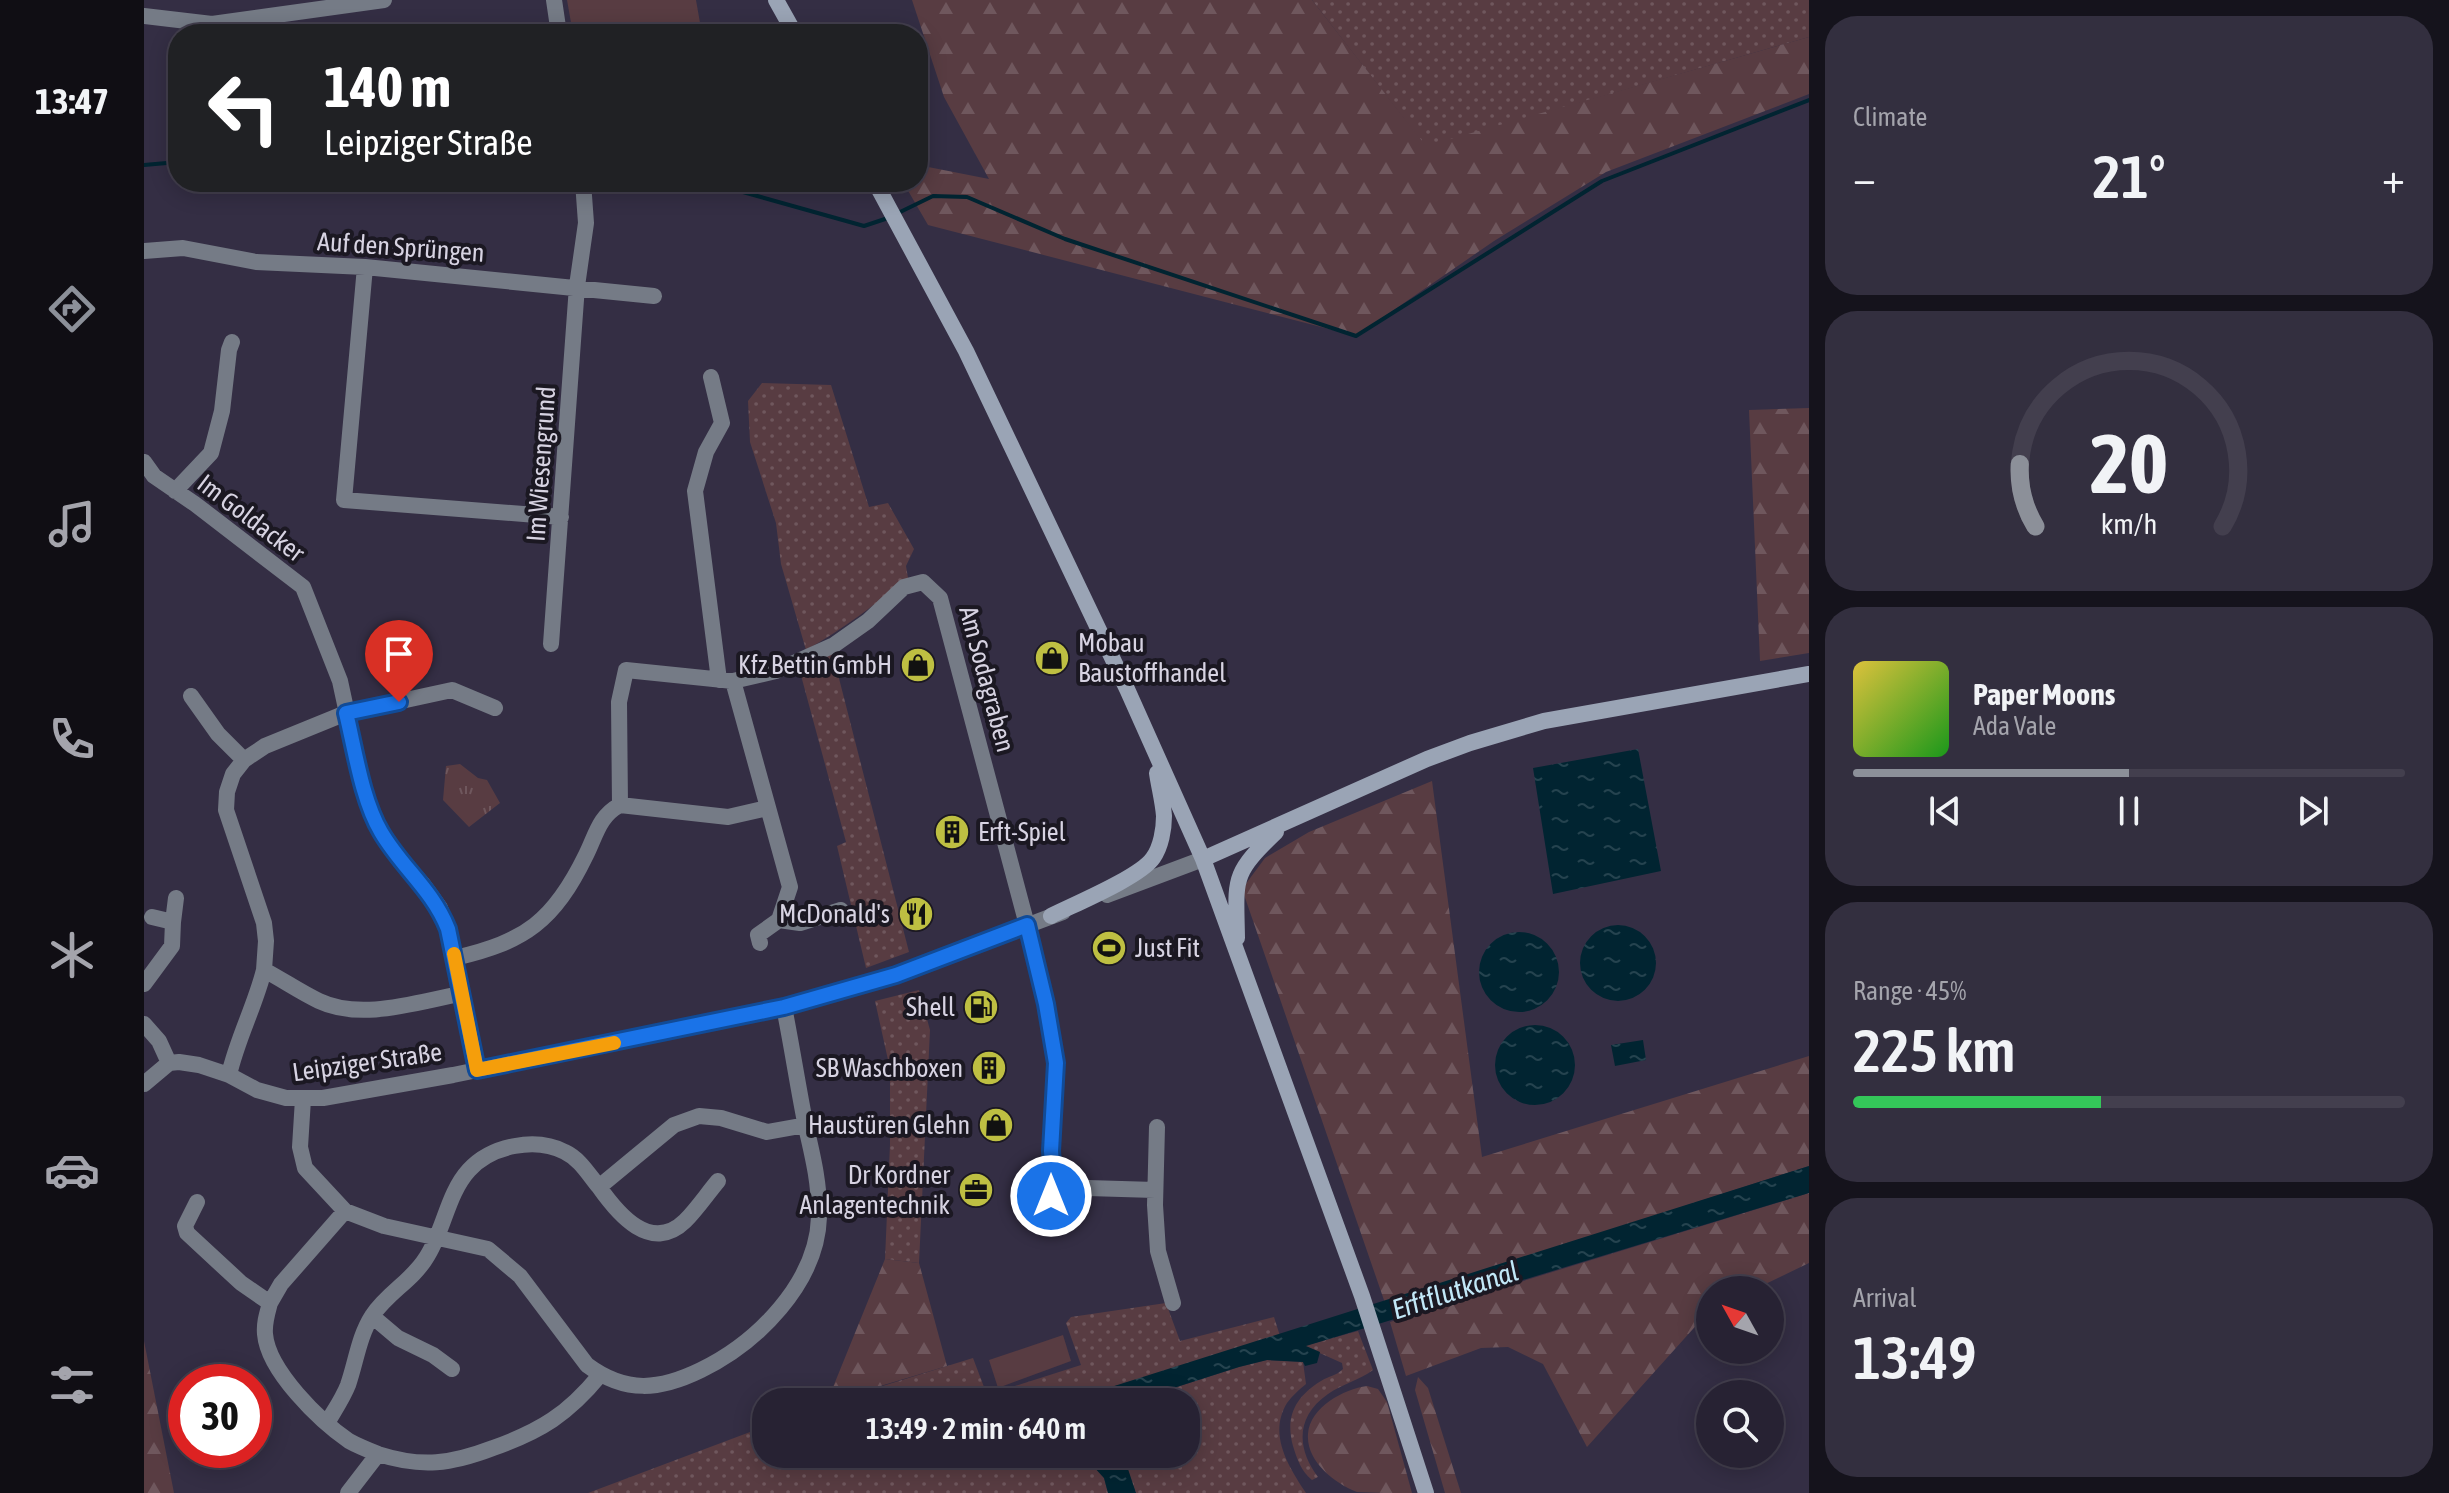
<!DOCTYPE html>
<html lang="en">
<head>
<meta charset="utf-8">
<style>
  :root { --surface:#272233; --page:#332f3f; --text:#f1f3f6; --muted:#a4a4ac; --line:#433f4e; --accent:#8c9099 }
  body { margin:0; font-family:"Asap Condensed",sans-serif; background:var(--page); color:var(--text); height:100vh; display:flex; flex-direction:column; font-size:30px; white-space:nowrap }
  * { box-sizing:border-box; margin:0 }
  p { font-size:26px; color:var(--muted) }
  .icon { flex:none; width:44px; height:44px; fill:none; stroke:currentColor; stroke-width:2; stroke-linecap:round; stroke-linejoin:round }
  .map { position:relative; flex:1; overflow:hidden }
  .side { display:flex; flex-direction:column; gap:16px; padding:16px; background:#15131c; width:640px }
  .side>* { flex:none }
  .banner { position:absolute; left:24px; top:24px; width:760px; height:168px; border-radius:32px; box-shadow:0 4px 20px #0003,0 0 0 2px var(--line); background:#202124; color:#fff; overflow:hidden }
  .needle { width:52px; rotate:310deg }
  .controls { position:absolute; left:1552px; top:1276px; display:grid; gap:16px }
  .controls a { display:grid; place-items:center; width:88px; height:88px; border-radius:50%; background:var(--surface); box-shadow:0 4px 20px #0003,0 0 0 2px var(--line); font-size:40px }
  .speed { position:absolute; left:24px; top:1364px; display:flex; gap:16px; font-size:40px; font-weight:700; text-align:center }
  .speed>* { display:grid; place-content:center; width:104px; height:104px; border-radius:50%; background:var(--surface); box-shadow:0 4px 20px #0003,0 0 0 2px var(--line); line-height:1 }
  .speed .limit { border:12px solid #d22; background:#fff; color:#111 }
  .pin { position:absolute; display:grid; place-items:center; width:68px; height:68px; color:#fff; margin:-82px -34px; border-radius:50% 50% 50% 0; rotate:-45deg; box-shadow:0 0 8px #0007 }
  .pin .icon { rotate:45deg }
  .me { position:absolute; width:88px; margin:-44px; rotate:0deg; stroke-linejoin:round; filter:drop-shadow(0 0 6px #0008) }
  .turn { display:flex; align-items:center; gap:28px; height:168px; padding:0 24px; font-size:36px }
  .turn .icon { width:104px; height:104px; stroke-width:2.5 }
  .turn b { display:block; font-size:56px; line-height:68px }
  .big { font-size:60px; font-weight:600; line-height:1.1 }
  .side .tile { flex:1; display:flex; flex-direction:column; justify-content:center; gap:12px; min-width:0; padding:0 28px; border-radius:32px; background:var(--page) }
  .side .dial { align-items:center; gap:0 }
  .dial svg { height:208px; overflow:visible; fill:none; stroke:var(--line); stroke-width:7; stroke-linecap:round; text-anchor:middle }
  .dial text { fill:var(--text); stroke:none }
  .song { display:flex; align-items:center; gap:24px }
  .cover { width:96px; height:96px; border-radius:12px; background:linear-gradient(135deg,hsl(50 70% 55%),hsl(120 70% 35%)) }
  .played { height:8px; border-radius:4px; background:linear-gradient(90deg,var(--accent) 50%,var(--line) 50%) }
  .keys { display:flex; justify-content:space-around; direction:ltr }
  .heat { display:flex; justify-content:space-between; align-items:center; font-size:44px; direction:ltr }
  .charge { height:12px; border-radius:6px; background:linear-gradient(90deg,#34c759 45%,var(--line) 0) }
  .trip { position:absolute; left:608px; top:1388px; width:448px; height:80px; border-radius:32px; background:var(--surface); box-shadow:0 4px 20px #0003,0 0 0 2px var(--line); font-weight:600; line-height:80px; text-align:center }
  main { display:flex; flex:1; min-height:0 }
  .tabs { display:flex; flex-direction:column; width:144px; justify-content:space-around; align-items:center; background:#100e14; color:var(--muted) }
  .tabs .icon { width:56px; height:56px }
  .tabs .current { color:var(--accent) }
  .tabs b { font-size:36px; color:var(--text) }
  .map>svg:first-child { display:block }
  .grass { fill:url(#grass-dots) }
  .forest { fill:url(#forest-firs) }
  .park { fill:url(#park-tufts) }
  .pitch { fill:#583c42 }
  .water { fill:url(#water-ripples) }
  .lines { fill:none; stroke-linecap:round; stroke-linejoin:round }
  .stream { stroke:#012431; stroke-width:4 }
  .street { stroke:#757b86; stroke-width:16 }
  .secondary { stroke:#9aa4b5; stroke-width:16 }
  .route-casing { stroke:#114b97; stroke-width:20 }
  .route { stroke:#1a73e8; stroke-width:14 }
  .slow { stroke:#f59e0b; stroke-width:14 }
  .labels { text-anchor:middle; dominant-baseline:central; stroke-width:8; stroke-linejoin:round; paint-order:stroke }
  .street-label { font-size:26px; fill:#d7d3e2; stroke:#1b1822 }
  .poi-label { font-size:26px; fill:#d7d3e2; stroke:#1b1822; text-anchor:end }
  .water-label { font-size:28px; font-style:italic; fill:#c2e8f8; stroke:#1b1822 }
</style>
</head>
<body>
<main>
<nav class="tabs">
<b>13:47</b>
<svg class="icon current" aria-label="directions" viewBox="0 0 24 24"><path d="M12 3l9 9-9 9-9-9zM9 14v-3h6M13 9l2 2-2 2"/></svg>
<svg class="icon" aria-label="music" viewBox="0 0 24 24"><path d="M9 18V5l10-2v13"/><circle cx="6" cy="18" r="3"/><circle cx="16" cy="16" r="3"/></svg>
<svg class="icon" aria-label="phone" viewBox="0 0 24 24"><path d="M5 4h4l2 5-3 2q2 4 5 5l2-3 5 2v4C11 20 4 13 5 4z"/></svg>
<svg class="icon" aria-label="climate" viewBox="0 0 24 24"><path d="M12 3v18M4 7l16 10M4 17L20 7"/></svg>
<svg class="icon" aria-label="car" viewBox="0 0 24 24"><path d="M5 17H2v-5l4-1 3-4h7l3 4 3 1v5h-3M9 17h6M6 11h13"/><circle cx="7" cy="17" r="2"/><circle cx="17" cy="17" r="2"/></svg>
<svg class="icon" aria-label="filters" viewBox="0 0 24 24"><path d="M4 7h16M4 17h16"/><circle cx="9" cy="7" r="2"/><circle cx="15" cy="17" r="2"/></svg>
</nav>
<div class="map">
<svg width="1665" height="1493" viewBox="0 0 1665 1493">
  <defs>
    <pattern id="grass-dots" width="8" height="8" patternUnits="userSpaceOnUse" patternTransform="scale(2)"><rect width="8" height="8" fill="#583c42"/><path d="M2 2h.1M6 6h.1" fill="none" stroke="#6f575d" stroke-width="1.8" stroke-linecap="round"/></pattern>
    <pattern id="forest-firs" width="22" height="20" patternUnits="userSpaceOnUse" patternTransform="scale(2)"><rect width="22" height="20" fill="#583c42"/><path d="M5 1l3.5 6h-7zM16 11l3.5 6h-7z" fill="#6f575d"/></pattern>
    <pattern id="park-tufts" width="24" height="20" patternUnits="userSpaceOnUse" patternTransform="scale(2)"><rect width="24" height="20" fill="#583c42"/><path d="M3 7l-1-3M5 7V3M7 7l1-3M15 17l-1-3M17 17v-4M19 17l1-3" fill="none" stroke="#6f575d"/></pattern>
    <pattern id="water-ripples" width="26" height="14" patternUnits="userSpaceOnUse" patternTransform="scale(2)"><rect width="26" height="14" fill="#012431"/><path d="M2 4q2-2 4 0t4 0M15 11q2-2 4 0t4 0" fill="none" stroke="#25434f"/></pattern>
  </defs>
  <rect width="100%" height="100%" fill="#342e44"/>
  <path class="grass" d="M1168,0H1665V37L1282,147Z
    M618,383L687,385L725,507L744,503L770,549L762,566L764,578C731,605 699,629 662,650L637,564L632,523L606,442L604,401Z
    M688,651L765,952L722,968L693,846L702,842L655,668Z
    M775,990L786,1030L775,1263L741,1259L746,1145V1069L731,1001Z
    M1022,1303L1036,1341L1130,1317L1136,1336L945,1394L940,1402H687L829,1358L843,1395L937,1365L922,1323L927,1317Z
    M1214,1331L1229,1370C1216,1380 1198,1384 1184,1394C1152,1416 1152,1448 1174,1477L1168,1480C1157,1471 1153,1459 1149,1446C1141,1417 1151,1397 1177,1381C1185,1376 1192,1376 1199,1369L1198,1363L1160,1346Z
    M1123,1360L1159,1362L1162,1384C1156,1389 1148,1396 1143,1403C1124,1434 1144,1466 1162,1493H992L975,1454H1042V1402H986L1095,1367Z
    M622,1426V1454H938L960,1478L964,1493H444Z"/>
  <path class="forest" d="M768,0H1168L1282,146L1665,37V94L1462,172L1350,241L1212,336L784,225L759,182H774V165L845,179L800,97Z
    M1665,408V653L1616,661L1605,410Z
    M1288,781L1338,1157L1665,1056V1166L1241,1303L1098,889L1121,858L1165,832Z
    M1665,1193V1263L1609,1290H1566V1310L1443,1447L1399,1364L1364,1347L1337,1348L1262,1376L1246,1322Z
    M741,1259L775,1263L803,1366L683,1402Z
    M0,1341L30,1493H0Z
    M1274,1377L1284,1388L1317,1493H1301L1271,1390Z
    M1223,1386L1234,1389L1243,1402L1268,1493C1252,1493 1228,1493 1213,1492C1190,1483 1162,1461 1164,1434C1166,1407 1200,1389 1223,1386Z"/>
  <path class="park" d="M316,764L334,778L343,780L356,803L325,827L299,800L302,766Z"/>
  <path class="pitch" d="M423,0H552L558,34H429Z
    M919,1335L927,1361L854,1388L845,1360Z"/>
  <path class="water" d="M1494,749L1517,871L1409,894L1389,768Z
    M1436 963a38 38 0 1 1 76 0a38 38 0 1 1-76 0Z
    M1335 972a40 40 0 1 1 80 0a40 40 0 1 1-80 0Z
    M1351 1065a40 40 0 1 1 80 0a40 40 0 1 1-80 0Z
    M1499,1040L1502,1060L1471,1066L1467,1045Z
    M1665,1166V1193L1162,1346L1176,1352L1173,1363L1161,1366L1159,1362L1123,1360L1095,1367L986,1402H940L945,1394Z
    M938,1454H975L983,1466L992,1493H964L960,1478Z"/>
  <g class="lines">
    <path class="stream" d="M0,165L34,162
      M531,182L581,187L720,226L744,218
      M752,214L789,196L823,197L921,239L1212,336L1458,181L1665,100"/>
    <path class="street" d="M410,0L415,34
      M0,16L68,24L240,0
      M0,251L39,248L112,262L221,267L510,296
      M221,267L200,500L417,517
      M567,377L578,423L562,452L551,491L575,680
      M0,462L10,476L51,504L159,587L196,681L215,769L229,818L250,852L278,883L296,908L304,929L333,1070
      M31,491L67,453L78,411L85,350L88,342
      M407,644L433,286L442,223L439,182
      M589,681L646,887L635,920L614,935L616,943
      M47,696L74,734L100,760
      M476,805L475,702L482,670L589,681L632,671L690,645L724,621L760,587L779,582L796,598L883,925L902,1004L912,1063L907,1151L910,1187L903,1205L886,1219
      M476,805L584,817L623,808
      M963,895L1059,859
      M635,920L656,923L697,910
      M29,922L32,898
      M311,958C381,942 410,921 442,855C452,835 455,816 476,805
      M120,970L122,941L120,923L82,810L83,792L89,774L100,760L121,746L202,713L308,690L351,708
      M0,984L28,946L29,922L8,917
      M0,1024L15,1041L25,1063
      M85,1075C93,1039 111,1006 120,970C139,980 156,992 175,1001C217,1021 273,1002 316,994
      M0,1084L25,1063L35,1062L55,1065L85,1075L113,1090L142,1098H179L309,1075L640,1007L752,975L919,912
      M159,1099L156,1147L161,1168L201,1211L240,1226L344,1249L376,1276L443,1365C482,1394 516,1390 557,1370C613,1343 673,1283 675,1217C676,1186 669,1157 662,1127C654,1087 648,1047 640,1007
      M1013,1127L1011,1205L1014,1251L1029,1303
      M455,1187C474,1214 507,1254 541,1221C553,1209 563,1194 574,1181
      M910,1187L1011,1190
      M53,1202L41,1226L43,1233L97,1283L126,1303C123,1314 120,1323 121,1334C124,1371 176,1421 205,1441C214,1446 224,1450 234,1454L204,1493
      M126,1303L137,1284L201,1211
      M228,1316L254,1338L289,1355L308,1369
      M183,1423C190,1411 199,1398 204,1385C212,1362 215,1336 228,1316C243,1293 268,1281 282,1258C300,1231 303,1194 325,1170C348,1145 392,1137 421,1152C436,1159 445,1175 455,1187L530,1125L555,1116L577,1118L623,1132L662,1125
      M234,1454C278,1468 307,1464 349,1448C397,1431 424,1414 456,1375"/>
    <path class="secondary" d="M632,0L651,34
      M731,182L822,351L983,689L1059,859L1218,1296L1282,1493
      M1059,859L1283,759L1326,743L1400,721L1665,674
      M907,916C931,904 996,877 1009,858C1017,847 1020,829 1020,816C1019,802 1015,787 1013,773
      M1093,938C1092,878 1087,875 1132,832"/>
  </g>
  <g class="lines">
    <g class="route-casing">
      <path id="route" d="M255,702L202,713C211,750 218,800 237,832C258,868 288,889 304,929L333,1070L640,1007L752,975L883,925L902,1004L912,1063L907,1151L910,1187L907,1196"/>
    </g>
    <use href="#route" class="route"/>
    <path class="slow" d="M310,954L333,1070L470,1043"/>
  </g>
  <defs>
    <g id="shop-disc" transform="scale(1.8)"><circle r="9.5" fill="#bebf42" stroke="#1b1822"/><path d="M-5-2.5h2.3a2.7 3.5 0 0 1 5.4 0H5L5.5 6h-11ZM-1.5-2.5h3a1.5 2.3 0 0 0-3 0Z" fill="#111"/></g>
    <g id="building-disc" transform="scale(1.8)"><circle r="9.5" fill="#bebf42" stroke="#1b1822"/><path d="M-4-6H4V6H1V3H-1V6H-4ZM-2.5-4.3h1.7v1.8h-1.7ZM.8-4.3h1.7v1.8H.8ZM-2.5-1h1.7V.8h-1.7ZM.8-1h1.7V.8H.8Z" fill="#111"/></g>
    <g id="restaurant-disc" transform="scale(1.8)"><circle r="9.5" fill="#bebf42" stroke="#1b1822"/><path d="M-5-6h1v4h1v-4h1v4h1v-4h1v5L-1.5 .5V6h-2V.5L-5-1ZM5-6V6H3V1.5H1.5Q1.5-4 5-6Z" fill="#111"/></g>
    <g id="stadium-disc" transform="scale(1.8)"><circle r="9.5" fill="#bebf42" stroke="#1b1822"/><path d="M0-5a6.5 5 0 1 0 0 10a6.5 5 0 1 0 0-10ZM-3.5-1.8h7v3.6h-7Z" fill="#111"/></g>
    <g id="fuel-disc" transform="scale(1.8)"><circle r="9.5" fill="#bebf42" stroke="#1b1822"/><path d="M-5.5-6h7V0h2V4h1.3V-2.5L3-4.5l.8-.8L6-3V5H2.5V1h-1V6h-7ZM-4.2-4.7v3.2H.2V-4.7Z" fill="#111"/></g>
    <g id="office-disc" transform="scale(1.8)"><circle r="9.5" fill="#bebf42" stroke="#1b1822"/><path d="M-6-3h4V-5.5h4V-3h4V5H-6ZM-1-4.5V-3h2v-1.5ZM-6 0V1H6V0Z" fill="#111"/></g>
  </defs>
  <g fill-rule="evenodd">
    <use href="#shop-disc" x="908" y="658"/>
    <use href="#shop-disc" x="774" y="665"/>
    <use href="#building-disc" x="808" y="832"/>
    <use href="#restaurant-disc" x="772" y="914"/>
    <use href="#stadium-disc" x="965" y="948"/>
    <use href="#fuel-disc" x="837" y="1007"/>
    <use href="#building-disc" x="845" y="1068"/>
    <use href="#shop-disc" x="852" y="1125"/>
    <use href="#office-disc" x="832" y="1190"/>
  </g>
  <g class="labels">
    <g class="street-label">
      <text transform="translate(257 247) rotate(4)">Auf den Sprüngen</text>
      <text transform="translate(397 464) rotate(-86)">Im Wiesengrund</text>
      <text transform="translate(107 518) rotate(37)">Im Goldacker</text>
      <text transform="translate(843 679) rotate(75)">Am Sodagraben</text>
      <text transform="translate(223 1062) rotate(-8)">Leipziger Straße</text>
    </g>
    <g class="poi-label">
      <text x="934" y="643" text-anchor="start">Mobau<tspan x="934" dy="30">Baustoffhandel</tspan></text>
      <text x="748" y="665">Kfz Bettin GmbH</text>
      <text x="834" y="832" text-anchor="start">Erft-Spiel</text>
      <text x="746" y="914">McDonald's</text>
      <text x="991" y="948" text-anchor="start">Just Fit</text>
      <text x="811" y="1007">Shell</text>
      <text x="819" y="1068">SB Waschboxen</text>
      <text x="826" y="1125">Haustüren Glehn</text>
      <text x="806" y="1175">Dr Kordner<tspan x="806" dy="30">Anlagentechnik</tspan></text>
    </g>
    <g class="water-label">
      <text transform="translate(1311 1290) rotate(-18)">Erftflutkanal</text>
    </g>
  </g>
</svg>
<div class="controls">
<a><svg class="needle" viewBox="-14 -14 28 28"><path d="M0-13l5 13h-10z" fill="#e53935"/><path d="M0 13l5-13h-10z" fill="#a4a4ac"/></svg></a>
<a><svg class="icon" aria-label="search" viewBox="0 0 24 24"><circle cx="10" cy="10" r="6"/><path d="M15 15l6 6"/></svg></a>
</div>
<div class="speed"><div class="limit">30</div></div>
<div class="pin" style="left:255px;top:702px;background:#d93025"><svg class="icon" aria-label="arrive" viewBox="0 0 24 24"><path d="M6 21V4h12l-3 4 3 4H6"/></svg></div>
<svg class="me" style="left:907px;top:1196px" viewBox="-20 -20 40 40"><circle r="17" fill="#1a73e8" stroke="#fff" stroke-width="3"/><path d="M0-11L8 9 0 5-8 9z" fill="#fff"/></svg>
<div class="trip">13:49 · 2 min · 640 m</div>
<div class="banner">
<div class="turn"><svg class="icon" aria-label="left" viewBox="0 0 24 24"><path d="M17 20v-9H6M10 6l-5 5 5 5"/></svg><div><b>140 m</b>Leipziger Straße</div></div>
</div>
</div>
<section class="side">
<div class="tile"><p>Climate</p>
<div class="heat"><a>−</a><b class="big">21°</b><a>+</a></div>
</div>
<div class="tile dial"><svg viewBox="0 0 100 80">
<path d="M14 69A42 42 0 1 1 86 69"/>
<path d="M14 69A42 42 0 0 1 8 45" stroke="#8c9099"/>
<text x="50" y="56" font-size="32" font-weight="700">20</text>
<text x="50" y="72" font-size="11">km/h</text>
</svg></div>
<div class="tile">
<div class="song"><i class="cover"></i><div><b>Paper Moons</b><p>Ada Vale</p></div></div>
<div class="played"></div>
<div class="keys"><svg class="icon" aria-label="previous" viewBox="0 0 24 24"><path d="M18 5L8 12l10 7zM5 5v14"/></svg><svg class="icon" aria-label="pause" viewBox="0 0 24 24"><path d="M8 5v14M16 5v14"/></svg><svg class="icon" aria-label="next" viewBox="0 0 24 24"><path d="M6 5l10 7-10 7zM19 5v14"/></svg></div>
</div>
<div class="tile"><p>Range · 45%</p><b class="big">225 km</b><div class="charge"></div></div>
<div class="tile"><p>Arrival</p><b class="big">13:49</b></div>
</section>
</main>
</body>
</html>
